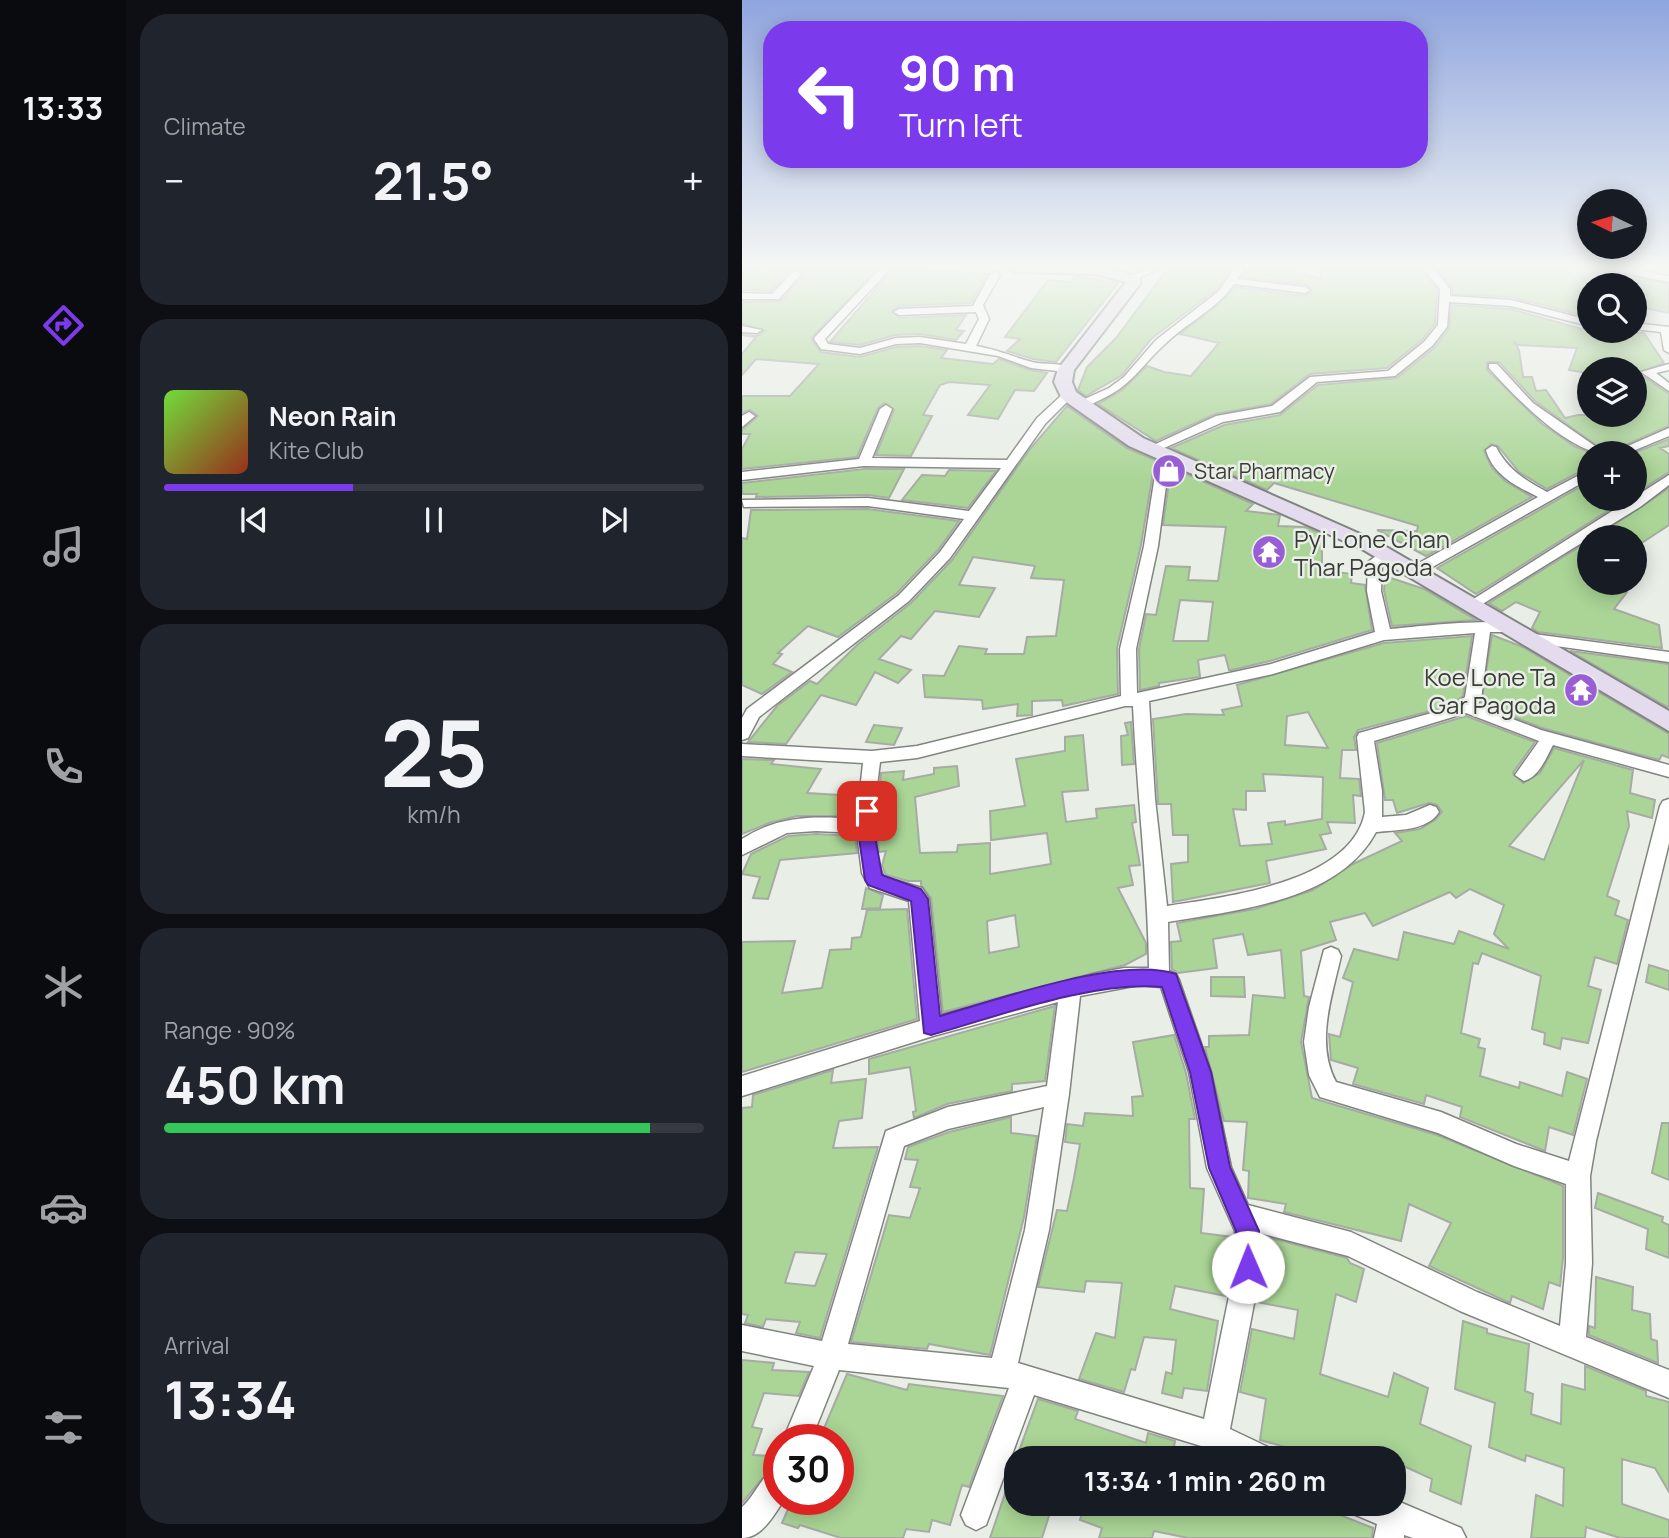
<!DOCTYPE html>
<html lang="en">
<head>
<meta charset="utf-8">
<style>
  :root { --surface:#171b24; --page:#20242c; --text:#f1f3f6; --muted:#9ea1a6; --line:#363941; --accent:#7c3aed }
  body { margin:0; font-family:Manrope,sans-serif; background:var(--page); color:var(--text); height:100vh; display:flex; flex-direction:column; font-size:26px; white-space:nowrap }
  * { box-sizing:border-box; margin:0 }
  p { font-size:23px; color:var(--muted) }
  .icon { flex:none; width:38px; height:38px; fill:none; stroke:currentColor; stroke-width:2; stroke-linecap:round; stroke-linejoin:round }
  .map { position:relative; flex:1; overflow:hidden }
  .side { display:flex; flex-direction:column; gap:14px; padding:14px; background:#0d0f14; width:616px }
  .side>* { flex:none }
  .top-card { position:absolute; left:21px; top:21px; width:665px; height:147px; border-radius:28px; box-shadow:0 4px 18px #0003; background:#7c3aed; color:#fff; overflow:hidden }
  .needle { width:46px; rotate:275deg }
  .buttons { position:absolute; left:835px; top:189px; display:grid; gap:14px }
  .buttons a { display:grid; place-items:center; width:70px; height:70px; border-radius:50%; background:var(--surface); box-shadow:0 4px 18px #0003; font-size:35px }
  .speed { position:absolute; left:21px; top:1424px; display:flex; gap:14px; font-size:35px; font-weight:700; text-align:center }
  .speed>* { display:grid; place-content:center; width:91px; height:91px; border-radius:50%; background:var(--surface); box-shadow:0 4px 18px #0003; line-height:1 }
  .speed .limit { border:10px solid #d22; background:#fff; color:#111 }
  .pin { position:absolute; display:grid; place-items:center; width:60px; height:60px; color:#fff; margin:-30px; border-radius:14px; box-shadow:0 4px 10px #0006 }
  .me { position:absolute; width:77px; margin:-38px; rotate:359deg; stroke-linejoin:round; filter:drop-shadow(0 0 5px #0008) }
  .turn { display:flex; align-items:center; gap:24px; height:147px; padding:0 21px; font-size:32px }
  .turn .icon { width:91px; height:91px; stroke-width:2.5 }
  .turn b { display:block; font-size:49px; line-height:60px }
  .big { font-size:52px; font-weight:700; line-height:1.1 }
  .side .tile { flex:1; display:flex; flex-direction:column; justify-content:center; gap:10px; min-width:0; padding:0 24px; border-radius:28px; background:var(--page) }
  .side .dial { align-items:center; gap:0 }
  .dial b { font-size:91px; line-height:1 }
  .song { display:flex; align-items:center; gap:21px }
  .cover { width:84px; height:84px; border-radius:10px; background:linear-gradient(135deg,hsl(100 70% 55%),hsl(10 70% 35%)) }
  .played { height:7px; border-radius:4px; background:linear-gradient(90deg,var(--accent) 35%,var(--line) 35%) }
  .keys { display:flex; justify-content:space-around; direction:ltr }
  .heat { display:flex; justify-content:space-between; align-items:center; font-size:38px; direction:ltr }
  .charge { height:10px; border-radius:5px; background:linear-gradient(90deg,#34c759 90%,var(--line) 0) }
  .trip { position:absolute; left:262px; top:1446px; width:402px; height:70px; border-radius:28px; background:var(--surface); box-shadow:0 4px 18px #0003; font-weight:700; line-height:70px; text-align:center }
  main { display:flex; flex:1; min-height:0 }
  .tab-bar { display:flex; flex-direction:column; width:126px; justify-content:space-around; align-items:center; background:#090b0e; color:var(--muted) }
  .tab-bar .icon { width:49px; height:49px }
  .tab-bar .current { color:var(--accent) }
  .tab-bar b { font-size:32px; color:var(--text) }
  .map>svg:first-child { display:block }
  .building { fill:#aad596; stroke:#a6aba4; stroke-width:2; fill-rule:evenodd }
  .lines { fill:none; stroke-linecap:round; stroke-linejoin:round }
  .street-casing { stroke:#81857f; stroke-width:3 }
  .secondary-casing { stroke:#81857f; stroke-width:4 }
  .street { fill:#fff; fill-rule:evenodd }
  .secondary { fill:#e4dcee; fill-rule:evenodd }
  .route { fill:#7c3aed; stroke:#51269a; stroke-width:2 }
  .labels { text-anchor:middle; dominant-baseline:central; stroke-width:5; stroke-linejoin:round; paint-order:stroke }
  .far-poi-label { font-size:21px; fill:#3a3c39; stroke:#e9eee7; text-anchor:start }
  .poi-label { font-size:24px; fill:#3a3c39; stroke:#e9eee7; text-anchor:start }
</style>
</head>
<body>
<main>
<nav class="tab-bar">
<b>13:33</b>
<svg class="icon current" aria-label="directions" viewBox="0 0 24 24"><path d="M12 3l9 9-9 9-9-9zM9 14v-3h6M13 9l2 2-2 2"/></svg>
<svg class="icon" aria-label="music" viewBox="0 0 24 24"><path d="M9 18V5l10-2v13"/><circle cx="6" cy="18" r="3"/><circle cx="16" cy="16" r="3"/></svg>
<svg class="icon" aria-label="phone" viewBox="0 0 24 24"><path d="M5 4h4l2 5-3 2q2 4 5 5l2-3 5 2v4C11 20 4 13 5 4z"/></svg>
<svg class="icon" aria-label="climate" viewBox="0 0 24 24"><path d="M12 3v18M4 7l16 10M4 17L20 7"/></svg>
<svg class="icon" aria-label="car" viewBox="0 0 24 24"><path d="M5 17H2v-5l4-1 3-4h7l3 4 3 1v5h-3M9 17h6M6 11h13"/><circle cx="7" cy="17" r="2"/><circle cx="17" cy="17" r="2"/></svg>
<svg class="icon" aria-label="filters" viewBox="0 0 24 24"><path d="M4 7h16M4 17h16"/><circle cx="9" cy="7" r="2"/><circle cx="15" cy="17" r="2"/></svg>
</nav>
<section class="side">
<div class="tile"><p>Climate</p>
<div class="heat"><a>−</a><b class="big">21.5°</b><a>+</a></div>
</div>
<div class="tile">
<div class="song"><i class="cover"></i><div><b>Neon Rain</b><p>Kite Club</p></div></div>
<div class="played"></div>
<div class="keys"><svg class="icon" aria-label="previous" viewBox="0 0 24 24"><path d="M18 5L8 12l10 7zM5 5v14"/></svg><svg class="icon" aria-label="pause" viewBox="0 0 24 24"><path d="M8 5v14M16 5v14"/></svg><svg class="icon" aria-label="next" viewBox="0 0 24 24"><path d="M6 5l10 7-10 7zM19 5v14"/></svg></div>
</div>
<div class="tile dial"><b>25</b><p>km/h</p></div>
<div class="tile"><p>Range · 90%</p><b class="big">450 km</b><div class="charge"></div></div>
<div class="tile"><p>Arrival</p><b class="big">13:34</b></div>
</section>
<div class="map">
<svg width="927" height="1538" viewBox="0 0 927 1538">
  <rect width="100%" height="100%" fill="#e9eee7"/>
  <path class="building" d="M0,268H136L71,336L70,340L79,352L118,357L154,347L178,346L205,350L199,358L251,364L257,359L288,370L305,373L292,391L273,390L256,419L226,415L248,385L207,382L198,385L181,415L190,416L169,456L134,455L152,410L143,403L136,408L115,457L0,469V449L8,434H0V430L16,416L8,410L0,413V396H48L77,364L14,359L0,375V354L14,337L0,335L15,336L23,331L0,324V302L39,301L63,273L50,269L29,291L0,290Z
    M152,268L246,274L229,303L157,306L150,311L157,318L224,315L214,330L222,331L214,340L178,334L153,335L118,345L88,342Z
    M426,268H490L474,290L410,338L380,375L344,396L336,390L345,367L374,338Z
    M543,268L579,279V268H678L695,290L693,324L680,340L645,368L568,374L529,404L473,414L414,441L356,404L379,391L405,366L422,372L449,376L477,343L438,334L478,303L493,287L563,296L569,292L570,289L563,284L500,277L505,269Z
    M694,268H855L927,284V313L897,307L901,300L892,298V285H847V317L769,297L711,294L710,287Z
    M334,276L376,283L314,362L291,359L265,351L278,339L263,337L306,280L329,282Z
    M709,305L769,309L847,331L902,333L922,363L896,373L927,394V426L865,453L793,401L757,362H745V370L799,423L832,446L849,453L847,467L805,489L777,472L756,446L749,444L742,451L750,468L763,481L790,497L684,556L635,530L675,531L676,526L532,483L525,490L429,448L482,425L538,415L576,385L655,378L692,348L707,329ZM772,342L776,345L835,348L827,370L845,373L846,369H892V415H836L823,418L804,390L794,391L790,377H781L777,350Z
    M325,406L385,448L413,460L399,545L375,648L376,694L321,706L320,700L290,701V715L275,716L276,704L241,709L240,700L183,697L181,675L202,676L217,646L245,649L243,654H282L285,637L314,636L322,580L289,578L293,566L231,557L217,585L253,588L237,617L193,611L169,639L159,636L137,659L169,670L156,683L133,672L114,705L79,695L44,744L6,742L35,706L68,681L75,684L115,645L169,603L210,560L288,449Z
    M927,439V446L918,448L927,454V472L892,494V453Z
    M429,467L511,504L504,511L538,515L536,526L564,527L580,534V570L610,574L609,583L623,585L630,630L528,661L490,670H487L483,655L456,660L458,677L417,683V686L398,690L397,649L404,614L414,615L424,566L448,567L446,580L476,581L484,527L421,525ZM438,600L471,602L466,641H431Z
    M122,469H162L147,498L126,495L14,497L15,494H0V483Z
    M207,470L254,471L226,508L160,500L180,475L203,476Z
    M847,482V499H885L734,594L695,568Z
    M927,488V525L892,548V537H854Z
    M126,509L217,521L196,550L155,593L96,637L66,626L36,653L40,654L31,664L50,672L20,694L0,685V538L5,539L9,510Z
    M847,541V583H868L885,592L872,609L917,625L920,648L796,632L790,628L798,612L774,602L760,611L747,603Z
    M643,576L682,589L734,620L650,626L642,591Z
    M750,635L781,647L927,734V758L920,755L917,760L800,728L739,704Z
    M730,636L721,696L707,706L616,730L612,737L614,750H600L598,778L617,779L619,796L611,795L613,823L585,822L589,833L578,835L584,849L524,861L528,883L431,902L429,864L446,862V835H431L429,804H416L411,719L444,714L482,715L480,710L500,706L495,685L642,643ZM566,712L586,748L543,745L545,716ZM521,774L581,777L580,819L543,825V821L526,823L530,844L498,846L491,809L504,810V791H523Z
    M828,651L927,664V708Z
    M724,716L793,742L771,773L781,783L798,773L812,748L891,770L888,793L913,800L910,818L885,811L887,826L865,896L877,901L873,915L886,920L875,964L853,957L846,986L859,990L846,1043L820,1038L818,1049L802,1044L803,1033L790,1029L799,976L740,953L736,964L731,963L719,1033L738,1039L736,1047L743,1049L738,1076L777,1088L778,1082L820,1096L825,1072L845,1079L831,1135L807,1127L803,1151L718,1117L720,1107L684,1095L682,1104L611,1084L616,1068L589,1060L587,1034L598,1037L611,982L601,978L612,949L656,960L662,932L712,944L717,931L767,949L752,934L762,905L728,889L714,898L708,892L631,926L623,913L588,922L594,940L559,951L562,996L567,997L559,1042L570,1098L695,1135L821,1186V1258L818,1286L807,1282L801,1309L770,1296L768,1303L687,1266L709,1223L667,1204L659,1241L542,1212L544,1204L506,1198L507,1171L501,1170L505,1122L482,1121L463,1047H467V1036L507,1035L511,995L543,998L539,950L506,955L501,934L471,939L475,968L436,973L430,969L429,942L439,941L435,923L513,909L571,890L611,864L660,841L653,833L678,829L693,820L700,812L695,805L687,803L655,813L651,800H643L635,743ZM842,760L802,860L767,846Z
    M389,722L392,764L380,765L379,736L386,735L383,723Z
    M132,725L160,728L152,745L124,742Z
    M341,735L346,790L320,792L324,822L355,818L354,809L392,805L394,822L390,823L398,865L387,866L391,885L376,888L404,943V954L383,965L201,1012L189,898L179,885V881H166L144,875L140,866L144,851L137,852L135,837L139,773L162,771L161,780L192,774V768L215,766L217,786L173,797L178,853L215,852L216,845L248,843V874L309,864L305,833L249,840L248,811L283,806L274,759L323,751V737ZM273,915L277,947L247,953L245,921Z
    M0,759L32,760L29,764L79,769L65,793L115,796L113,816H55L27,823L0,834Z
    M74,834L113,836L115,853L38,860L26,899L11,898L18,877L0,874L9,854L46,836Z
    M124,888L141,895L138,908L120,909Z
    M165,909L175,1019L0,1072V942L53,941L40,993L80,988L88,950L109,949L110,938L119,937L125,910Z
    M907,965L927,971V990L904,982Z
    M469,977H502L503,997L469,996Z
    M313,1006L303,1081L270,1084V1091L205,1104L172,1118L171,1112L174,1111L168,1067L127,1074V1059Z
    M432,1035L444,1073L453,1119H447L448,1188L462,1189L459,1233L490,1237V1267L484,1296L433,1286L428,1309L476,1321L465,1391L442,1388L440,1398L420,1393L424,1372L430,1374L434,1340L402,1337L393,1370L389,1369L382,1392L337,1379L354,1333L373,1338L380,1283L344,1281L342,1292L296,1287L315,1210L325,1211L332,1178L338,1144L323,1142L325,1124L341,1126L343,1113L391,1116L390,1097L401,1096L391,1042Z
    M91,1070L89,1083L124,1079L120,1118L97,1121L91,1148L136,1147L78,1338L54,1333L58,1322L24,1319L21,1327L3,1323L6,1315L0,1314V1108L10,1107L11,1095ZM53,1252L85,1254L73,1286L43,1283Z
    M269,1117V1133L295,1136L282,1217L248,1355L187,1344L185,1349L109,1342L147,1215L168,1218L178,1188L168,1187L176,1160L163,1159L166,1147L207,1132Z
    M920,1123H927V1180L910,1173Z
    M856,1193L921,1217L920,1222L927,1225V1258L904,1249L906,1229L853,1208Z
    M520,1236L605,1258L608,1263L622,1269L614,1302L594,1294L578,1374L646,1397L652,1373L686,1388L678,1424L729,1446L719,1504L688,1491L690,1479L653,1462V1458H643L619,1447L617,1458H560L561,1452L518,1440L524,1399L498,1392L510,1329L552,1339L556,1310L515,1302L522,1267Z
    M854,1277L891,1287L890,1310L908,1314L909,1339L915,1341L916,1363L847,1335V1326L853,1328Z
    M721,1321L745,1329V1333L787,1344L783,1391L791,1394L789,1414L819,1424L820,1384L843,1390V1366L904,1391V1396L927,1402V1492L913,1468L880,1459V1504L927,1520V1538H878L844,1527L843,1538H789L794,1495L821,1506L822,1468L784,1455L783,1461L747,1447L753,1403L713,1389Z
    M0,1360L32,1363L30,1370L67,1372L57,1396L22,1393L10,1427L20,1429L11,1455L31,1456L27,1470L0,1503Z
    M105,1374L165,1390L167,1384L261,1396L227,1487L220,1485L208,1525L190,1520L187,1532L164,1529L161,1538H99L58,1525L56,1528L40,1523L50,1500H96V1440H77Z
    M296,1399L336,1411L333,1419L404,1443L406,1433L433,1441L431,1453L438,1458H296L277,1451Z
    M273,1464L275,1503H311L300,1538H248Z
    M343,1503H568L631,1528L630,1538H446L412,1531L410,1538H357L360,1528L338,1520Z"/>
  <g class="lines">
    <g class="street-casing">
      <path id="street" d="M139,268H149L83,339L86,344L118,348L154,338L178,337L224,344L237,319L234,312L157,315L152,312L157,309L231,306L248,275L253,272L258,275L241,305L247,319L234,346C254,349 271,357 290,362C303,365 319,362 330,369L324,372L289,368L256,356L178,343L154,344L118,354L79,349L72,339L73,337Z
        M406,268H418L393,280L385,278Z
        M493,268H503L495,279L563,287L568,290L563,293L492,284C474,310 444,323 422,345C396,369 391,385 356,401C349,404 344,408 336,406V402L367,388L382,377L414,340L476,292Z
        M681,268H691L708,289V296L769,300L847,320V326L769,306L707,302L705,327L690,346L653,376L575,382L538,412L481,422L413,452L403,449L474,416L530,406L568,377L646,371L682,342L696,325L698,289Z
        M858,268H901L900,271L927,276V282Z
        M52,271L60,273L37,299H0V293L30,294Z
        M892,323L927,327V353L922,350L919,332L892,329Z
        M0,326L20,330L15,333L0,332Z
        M747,364H755L791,403L863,453C827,453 771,395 747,368Z
        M927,364V370L914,373L927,383V391L899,372Z
        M322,393L332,395L303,424L208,558L167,601L17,717L6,738L0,740V718L5,709L157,595L198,552L222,519L126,506L2,507L0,500L126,498L227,511L259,468L122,466L0,480V472L117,459L138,409L144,405L150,409L130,458L265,460L295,418Z
        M7,412L13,416L0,427V416Z
        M927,428V436L886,453H870Z
        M750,446L754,447C766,470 783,480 805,492L847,470V479L678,574H668V568L796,497C774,486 751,475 744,450Z
        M422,452L428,456L416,546L394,649L395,693L529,664L633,632L625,591L626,562L642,550L649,554L640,563L639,591L648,629C668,627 766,616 777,627L769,632H748L739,699L735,705L799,730L927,765V777L811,745C804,758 797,777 782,781L773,775L797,741L724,713L632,741L640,791V817L664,815L688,805L694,807L697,812C686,831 653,830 634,832C597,901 496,910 426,922L427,971L434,974L437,980L469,1072L489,1167L506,1205L609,1232L735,1292L818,1326L824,1263V1184L772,1166L696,1133L578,1097L567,1075L562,1042L567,1007L582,950L589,947L596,950L599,956C590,996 573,1043 594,1082L699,1112L774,1144L827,1161L918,806L921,801L927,799V843L854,1141L848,1176L850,1263L844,1337L927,1370V1398L718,1311L606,1256L517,1233L519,1267L488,1429L528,1448L532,1458H487L469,1449L292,1395L244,1525L234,1530L224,1525L219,1515L267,1388L97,1370L69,1440H41L72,1366L0,1351V1325L80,1341L144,1131L206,1107L305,1086L316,1002L191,1036L0,1096V1076L178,1021L167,901L128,888L120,873L115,833L74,831L45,833L0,855V839C37,815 73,816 115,819L121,763L0,756V744L130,751L175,746L379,696L378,649L402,546L416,456ZM733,633L723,697L708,708L617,733L615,737L623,812C610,883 482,897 425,906L413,799L407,701L531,674L642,640ZM383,706H391C395,794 406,880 407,968H382L351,974L199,1015L187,899L180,888L142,877C126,849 134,794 138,762L175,758ZM397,985L419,987L447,1072L465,1168L493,1231V1267L462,1419L276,1363L307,1230L327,1094L338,996ZM302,1107L283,1230L250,1358L106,1344L162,1146L206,1129Z
        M927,475V485L898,507L734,608H724L722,605Z
        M784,633L927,652V662L779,641L776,638Z
        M37,1467V1500H42C32,1515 20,1538 0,1538V1507C14,1495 19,1474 37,1467Z
        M653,1500L719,1528L724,1538H671L662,1535V1538H632L635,1524L609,1513L605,1503H653Z"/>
    </g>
    <g class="secondary-casing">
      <path id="secondary" d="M267,268H369L398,278V284L332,370L330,382L334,392L401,438L634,541L927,711V731L620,549L387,446L320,399L312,382L316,369L384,282L353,274L274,272Z"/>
    </g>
    <use href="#street" class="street"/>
    <use href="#secondary" class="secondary"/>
  </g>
  <linearGradient id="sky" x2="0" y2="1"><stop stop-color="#8fa5de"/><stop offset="0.55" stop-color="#f5f7f4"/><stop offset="1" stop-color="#f5f7f4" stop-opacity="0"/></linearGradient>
  <rect width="927" height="483" fill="url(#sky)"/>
  <path class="route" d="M125,805L133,811L132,831L140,875L179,889L186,899L198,1016C255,1000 379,955 434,974L469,1072L488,1167L517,1231L518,1267L514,1275L506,1278L498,1275L495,1267L494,1231L467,1168L448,1072L420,987C349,981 258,1016 189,1035L182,1033L169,901L126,885L123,880L116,831L117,811Z"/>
  <defs>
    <g id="shop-disc" transform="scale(1.75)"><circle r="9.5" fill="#995dd5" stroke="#e9eee7"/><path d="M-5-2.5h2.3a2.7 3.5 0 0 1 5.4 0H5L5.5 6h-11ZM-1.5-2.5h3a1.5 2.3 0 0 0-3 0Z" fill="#fff"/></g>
    <g id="temple-disc" transform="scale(1.75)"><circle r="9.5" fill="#995dd5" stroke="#e9eee7"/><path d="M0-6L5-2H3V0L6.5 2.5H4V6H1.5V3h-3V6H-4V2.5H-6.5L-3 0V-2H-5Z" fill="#fff"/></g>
  </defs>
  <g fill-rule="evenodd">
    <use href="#shop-disc" x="427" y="471"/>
    <use href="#temple-disc" x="527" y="552"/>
    <use href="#temple-disc" x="839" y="690"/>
  </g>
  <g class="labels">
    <g class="far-poi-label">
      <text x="452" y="471">Star Pharmacy</text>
    </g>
    <g class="poi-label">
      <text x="552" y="538">Pyi Lone Chan<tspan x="552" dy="28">Thar Pagoda</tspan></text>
      <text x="814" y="676" text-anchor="end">Koe Lone Ta<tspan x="814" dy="28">Gar Pagoda</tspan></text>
    </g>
  </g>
</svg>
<div class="buttons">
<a><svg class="needle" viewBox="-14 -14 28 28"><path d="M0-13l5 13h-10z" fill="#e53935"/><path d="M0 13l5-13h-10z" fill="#9ea1a6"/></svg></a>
<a><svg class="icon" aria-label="search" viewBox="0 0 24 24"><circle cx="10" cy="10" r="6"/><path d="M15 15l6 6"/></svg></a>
<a><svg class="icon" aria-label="layers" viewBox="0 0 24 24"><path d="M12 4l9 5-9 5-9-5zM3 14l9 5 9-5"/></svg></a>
<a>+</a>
<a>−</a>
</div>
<div class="speed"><div class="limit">30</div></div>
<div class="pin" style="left:125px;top:811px;background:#d93025"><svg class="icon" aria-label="arrive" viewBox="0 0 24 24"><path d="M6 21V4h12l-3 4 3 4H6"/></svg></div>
<svg class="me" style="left:506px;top:1267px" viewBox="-20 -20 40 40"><circle r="19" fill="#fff"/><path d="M0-13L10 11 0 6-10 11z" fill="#7c3aed"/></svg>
<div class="trip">13:34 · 1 min · 260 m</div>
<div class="top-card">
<div class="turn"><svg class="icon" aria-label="left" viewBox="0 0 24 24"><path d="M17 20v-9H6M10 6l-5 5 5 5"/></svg><div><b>90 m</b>Turn left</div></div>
</div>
</div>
</main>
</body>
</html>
